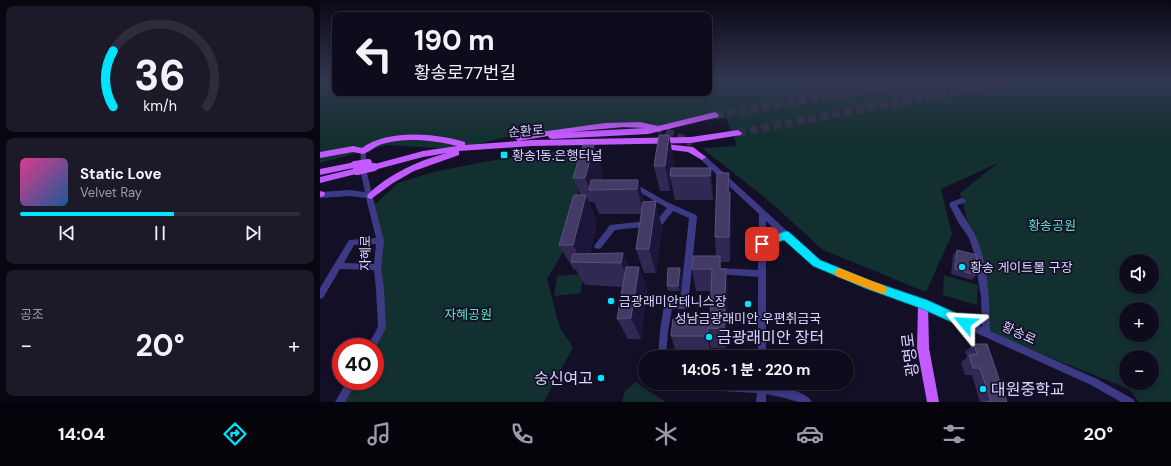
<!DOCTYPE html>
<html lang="ko">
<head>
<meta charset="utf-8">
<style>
  :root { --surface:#0e0b1c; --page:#1c1929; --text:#f1f3f6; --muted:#9b9ba3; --line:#2e2b3b; --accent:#00e5ff }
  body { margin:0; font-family:"DM Sans","Noto Sans KR",sans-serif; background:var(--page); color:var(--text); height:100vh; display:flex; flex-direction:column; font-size:15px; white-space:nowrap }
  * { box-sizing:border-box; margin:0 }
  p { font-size:13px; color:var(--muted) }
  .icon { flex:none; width:22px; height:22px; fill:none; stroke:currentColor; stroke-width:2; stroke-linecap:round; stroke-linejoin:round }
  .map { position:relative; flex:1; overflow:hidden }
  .details { display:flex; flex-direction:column; gap:6px; padding:6px; background:#08060f; width:320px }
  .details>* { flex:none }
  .top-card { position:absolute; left:12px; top:12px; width:380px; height:84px; border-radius:8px; box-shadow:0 2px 6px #0003,0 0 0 1px var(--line); background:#0e0b1c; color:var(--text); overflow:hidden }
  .buttons { position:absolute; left:799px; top:254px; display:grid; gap:8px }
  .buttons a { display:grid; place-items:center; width:40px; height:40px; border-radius:50%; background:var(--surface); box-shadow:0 2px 6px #0003,0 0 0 1px var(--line); font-size:20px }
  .speed { position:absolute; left:12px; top:338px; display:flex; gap:8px; font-size:20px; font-weight:700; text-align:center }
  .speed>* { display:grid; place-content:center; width:52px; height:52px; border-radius:50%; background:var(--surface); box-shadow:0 2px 6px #0003,0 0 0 1px var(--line); line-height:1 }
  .speed .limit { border:6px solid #d22; background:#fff; color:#111 }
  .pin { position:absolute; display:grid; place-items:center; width:34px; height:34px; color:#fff; margin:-17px; border-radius:8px; box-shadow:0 2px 6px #0006 }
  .me { position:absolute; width:44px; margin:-22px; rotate:297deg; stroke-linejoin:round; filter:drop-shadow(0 0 3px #0008) }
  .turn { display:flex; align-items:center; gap:14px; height:84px; padding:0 16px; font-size:18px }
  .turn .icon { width:52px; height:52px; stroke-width:2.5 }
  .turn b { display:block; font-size:28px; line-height:34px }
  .big { font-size:30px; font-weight:700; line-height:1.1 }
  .details .card { flex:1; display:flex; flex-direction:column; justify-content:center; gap:6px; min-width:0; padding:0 14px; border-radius:8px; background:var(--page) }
  .details .dial { align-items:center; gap:0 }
  .dial svg { height:104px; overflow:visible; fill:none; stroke:var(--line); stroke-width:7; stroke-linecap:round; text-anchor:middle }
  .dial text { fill:var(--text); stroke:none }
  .song { display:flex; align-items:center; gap:12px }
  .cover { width:48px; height:48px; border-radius:6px; background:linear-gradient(135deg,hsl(330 70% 55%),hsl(210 70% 35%)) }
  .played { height:4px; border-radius:2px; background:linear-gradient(90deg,var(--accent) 55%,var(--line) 55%) }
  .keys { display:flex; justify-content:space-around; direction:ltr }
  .heat { display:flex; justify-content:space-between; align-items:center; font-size:22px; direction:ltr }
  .trip { position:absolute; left:318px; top:350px; width:216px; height:40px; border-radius:20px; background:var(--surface); box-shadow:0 2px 6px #0003,0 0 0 1px var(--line); font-weight:700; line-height:40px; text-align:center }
  .tab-bar { display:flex; height:64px; justify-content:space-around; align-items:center; background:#06040b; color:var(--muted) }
  .tab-bar .icon { width:28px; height:28px }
  .tab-bar .on { color:var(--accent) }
  .tab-bar b { font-size:18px; color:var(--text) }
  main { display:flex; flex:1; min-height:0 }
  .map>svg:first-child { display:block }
  .green { fill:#12302f; fill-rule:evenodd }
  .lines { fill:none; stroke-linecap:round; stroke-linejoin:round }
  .major-tunnel { stroke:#312d47; stroke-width:8; stroke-dasharray:8 4; stroke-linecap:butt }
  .minor { fill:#3d3a85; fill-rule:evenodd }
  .major { fill:#c25bff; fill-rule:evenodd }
  .major-bridge { stroke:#c25bff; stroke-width:8 }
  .wall { fill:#312854 }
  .shaded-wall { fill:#1d163a }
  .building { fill:#433a66; stroke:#5a527e }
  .route { fill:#00e5ff; stroke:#0095a6 }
  .slow { fill:#f59e0b }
  .poi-dot { fill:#00e5ff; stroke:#130f26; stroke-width:1.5 }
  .labels { text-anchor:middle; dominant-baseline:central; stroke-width:3.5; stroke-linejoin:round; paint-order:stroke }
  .street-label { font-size:13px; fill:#d9d4ff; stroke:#130f26 }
  .poi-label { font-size:13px; fill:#d9d4ff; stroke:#130f26; text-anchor:start }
  .park-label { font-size:13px; fill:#5fe0c0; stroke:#130f26 }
  .near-poi-label { font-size:16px; fill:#d9d4ff; stroke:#130f26; text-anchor:start }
  .near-street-label { font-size:16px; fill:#d9d4ff; stroke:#130f26 }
</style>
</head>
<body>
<main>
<section class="details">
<div class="card dial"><svg viewBox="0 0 100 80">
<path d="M14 69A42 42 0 1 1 86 69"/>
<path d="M14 69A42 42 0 0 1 14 26" stroke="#00e5ff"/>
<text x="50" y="56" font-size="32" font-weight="700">36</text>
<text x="50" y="72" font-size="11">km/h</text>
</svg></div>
<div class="card">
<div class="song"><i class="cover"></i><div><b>Static Love</b><p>Velvet Ray</p></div></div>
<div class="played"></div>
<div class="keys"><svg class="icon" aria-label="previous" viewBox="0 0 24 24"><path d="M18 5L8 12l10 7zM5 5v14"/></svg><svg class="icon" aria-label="pause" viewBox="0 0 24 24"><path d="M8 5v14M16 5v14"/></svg><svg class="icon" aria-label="next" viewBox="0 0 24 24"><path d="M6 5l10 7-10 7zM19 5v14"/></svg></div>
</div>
<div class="card"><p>공조</p>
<div class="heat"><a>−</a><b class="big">20°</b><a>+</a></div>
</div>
</section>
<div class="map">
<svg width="851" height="402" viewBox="0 0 851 402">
  <rect width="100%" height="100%" fill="#130f26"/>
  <path class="green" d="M0,80H15V93H389V80H851V402H819L809,389L666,332L657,258L640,193L678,163L621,189L632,234L606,292L503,250L449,201L382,148L417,146L406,118L325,127L210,132L135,149L67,145L0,163ZM806,261H832V287H806ZM806,309H832V335H806ZM806,357H832V383H806Z
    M231,152L263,153L253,235L227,279L240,328L253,347L224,402H20L32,381H55V347L62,328L60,241L53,206L78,183L113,172L169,161Z
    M263,274L261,293L234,296L237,276Z
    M624,275L658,285L657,305L623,295Z
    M316,382L345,402H348H302L305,391Z"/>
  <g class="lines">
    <path class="major-tunnel" d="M395,115L604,80
      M335,127L372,143
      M418,133L693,80"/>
    <path class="minor" d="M41,149H43L46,151V169L52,194L54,196L53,198L64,241L61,267L64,289L66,328L55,348V347H47L58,327L56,289L54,270L20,269L3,298L0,299V288L29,240L56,238L46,198L30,196L0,198V192L30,190L45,192L40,169ZM56,244L54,264L24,263L34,245Z
      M380,155H384L500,261L550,282L603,300L636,313L662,327L661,297L654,253L649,238L638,222L629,204L631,202L642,198L644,199L646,201L644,203L637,205C643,216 651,226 656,237C669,266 669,300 670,331L777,379L813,399L815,402H801L771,385L654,332L630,319L602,307L545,288L494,265L465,238L446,246V357H438V277L398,274L395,273L394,271L395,269L398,268L438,270L439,214L380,159L379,157ZM446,221L460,234L446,239Z
      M321,187L347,202L376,215L377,217L368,305L367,308L364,309H352L348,331L346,357H338L340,331L344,305L345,302L348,301H360L369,218L353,211L342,225L295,230L281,248L278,249L275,248L274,246L290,225L337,220L347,208L319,192L318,190L319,188Z
      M27,381H37L25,402H15Z
      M372,383H447L446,385C458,386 487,391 492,402H478L465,398L446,394V402H436L437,393L381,390L374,386Z"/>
    <path class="major" d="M395,112L399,115L398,117L328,134L232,139L229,138L228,136L198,141L194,138L198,135L285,123L320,122L338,126ZM303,127L325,128L250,132Z
      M418,130L422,133L421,135L371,143L212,146L139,151V155L94,171L73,183L51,199L48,198L47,196L48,194C71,173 97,161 127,153L103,157L54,170L50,167L51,165L103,151L137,146C114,140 85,137 62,144C55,146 50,152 43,154L33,152L0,158V152L33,146L42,148C67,129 116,133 145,142V145L212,140L371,137Z
      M346,144L373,147L386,157L382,160L368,152L343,149L342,147L343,145Z
      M35,162L38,163L39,165L38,167L0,175V169Z
      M37,168L41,171L40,173L0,183V177Z
      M0,191L4,192L5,194L4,196L0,197Z
      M603,299L607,301L608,304L609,348L619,402H607L597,348L598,304L599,301Z"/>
    <path class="major-bridge" d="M35,165L48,163
      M37,171L54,167"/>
  </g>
  <path class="wall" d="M354,161L353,168H391L393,193V200H355L351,181L350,191H340L334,166Z
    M283,170L281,180H318L324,202L342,227L336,273H324L316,249L321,214H279L274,202H269L277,222L270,254L303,253L308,267H319L327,290L321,339H308L297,319L302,287L265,285L256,270H254L239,245L261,195L253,178Z
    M409,173L411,218L410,262H401V269H406L408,291L406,348H391V355H357L351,336L390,319L391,291H376L372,269L396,256L395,237Z
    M637,250L656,275L652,280L631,274L633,255Z
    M360,268L362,273L360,291H348L347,286Z
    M654,344L687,402H660L652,375H645L641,362L647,357L645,352Z"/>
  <path class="shaded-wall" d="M349,135L354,161L352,176H350L351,181L350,191L345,166Z
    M274,145L283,170L278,190H270L265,178Z
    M391,168L393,193V200L390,176Z
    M409,173L411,218L410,262L408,192Z
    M318,180L325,204L324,214L317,189Z
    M266,195L277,222L268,262H262L253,245Z
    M336,201L342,227L336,273L329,249Z
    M303,253L312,278L311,287L301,263Z
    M400,256L402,279L400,269Z
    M319,267L327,290L321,339L311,318Z
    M360,268L362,273L360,291L358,286Z
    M406,269L408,291L406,348L404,329Z
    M388,328L391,348V355L387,336Z"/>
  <path class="building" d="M339,135H349L345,166H334Z
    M263,145H274L265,178H253Z
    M351,168H391L390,176H350Z
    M397,173H409L408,192H410L409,237H395Z
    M271,180H318L317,189L269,190Z
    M254,195H266L253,245H239Z
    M336,201L329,249H316L323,202Z
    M637,250L657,255L656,275L635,269Z
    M303,253L301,263L251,262L253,254Z
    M373,256H400V269H406L404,329L388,328L387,336H351L353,319H390L392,269H372Z
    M306,267H319L311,318L297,319Z
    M348,268H360L358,286H347Z
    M654,344H667L687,402H665L671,401L660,368H653L649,355L657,354Z"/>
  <linearGradient id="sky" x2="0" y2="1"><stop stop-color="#0a0815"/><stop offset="0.59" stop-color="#333752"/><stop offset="1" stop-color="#333752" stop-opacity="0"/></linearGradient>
  <rect width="851" height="136" fill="url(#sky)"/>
  <path class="route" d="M466,231L469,232L500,260L551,281L607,300L649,319L650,323L649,327L645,328L600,308L545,288L493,266L464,240L442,248L439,247L437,244L439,241Z"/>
  <path class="slow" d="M519,268L565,286L567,289L565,293L562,294L516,276L514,273L516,270Z"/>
  <g class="poi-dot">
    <rect x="180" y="151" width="8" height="8" rx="2"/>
    <circle cx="642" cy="267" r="4"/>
    <circle cx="291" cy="301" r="4"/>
    <circle cx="428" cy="304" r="4"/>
    <circle cx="389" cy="337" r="4"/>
    <circle cx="281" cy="378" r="4"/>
    <circle cx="663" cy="389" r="4"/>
  </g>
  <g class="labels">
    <g class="street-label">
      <text transform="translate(206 131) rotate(-4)">순환로</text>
      <text transform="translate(45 253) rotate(-90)">자혜로</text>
      <text transform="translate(699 333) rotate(25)">황송로</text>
    </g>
    <g class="poi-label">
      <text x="192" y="155">황송1동.은행터널</text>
      <text x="650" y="267">황송 게이트볼 구장</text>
      <text x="299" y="301">금광래미안테니스장</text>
      <text x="428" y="318" text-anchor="middle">성남금광래미안 우편취금국</text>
    </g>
    <g class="park-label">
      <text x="732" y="225">황송공원</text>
      <text x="148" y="314">자혜공원</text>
    </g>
    <g class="near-poi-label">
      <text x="397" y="337">금광래미안 장터</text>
      <text x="273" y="378" text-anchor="end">숭신여고</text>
      <text x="671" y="389">대원중학교</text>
    </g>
    <g class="near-street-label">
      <text transform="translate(590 355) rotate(-97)">광명로</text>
    </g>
  </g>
</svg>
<div class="buttons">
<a><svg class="icon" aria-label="sound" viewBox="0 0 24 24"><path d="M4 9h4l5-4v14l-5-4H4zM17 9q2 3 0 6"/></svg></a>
<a>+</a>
<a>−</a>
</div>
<div class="speed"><div class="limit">40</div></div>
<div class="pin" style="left:442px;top:244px;background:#d93025"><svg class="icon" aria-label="arrive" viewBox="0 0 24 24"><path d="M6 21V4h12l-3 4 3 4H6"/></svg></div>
<svg class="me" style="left:645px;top:323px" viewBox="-20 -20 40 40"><path d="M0-17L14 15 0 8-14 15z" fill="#00e5ff" stroke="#fff" stroke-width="4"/></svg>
<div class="trip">14:05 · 1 분 · 220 m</div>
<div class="top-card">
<div class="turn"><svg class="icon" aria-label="left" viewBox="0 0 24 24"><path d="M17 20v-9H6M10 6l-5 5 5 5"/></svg><div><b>190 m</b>황송로77번길</div></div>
</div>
</div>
</main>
<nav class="tab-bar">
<b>14:04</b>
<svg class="icon on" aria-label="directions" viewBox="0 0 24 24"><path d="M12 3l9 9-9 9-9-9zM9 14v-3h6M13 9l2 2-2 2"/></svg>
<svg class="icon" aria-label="music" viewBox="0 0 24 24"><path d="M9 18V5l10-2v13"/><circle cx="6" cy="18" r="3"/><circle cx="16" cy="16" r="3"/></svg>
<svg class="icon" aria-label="phone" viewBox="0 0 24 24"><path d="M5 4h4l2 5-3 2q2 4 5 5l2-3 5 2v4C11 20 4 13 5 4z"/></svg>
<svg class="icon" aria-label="climate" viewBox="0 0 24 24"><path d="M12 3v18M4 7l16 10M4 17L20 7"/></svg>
<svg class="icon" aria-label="car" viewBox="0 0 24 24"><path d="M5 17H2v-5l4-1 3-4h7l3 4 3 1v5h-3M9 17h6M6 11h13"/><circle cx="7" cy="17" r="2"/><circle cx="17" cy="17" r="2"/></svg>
<svg class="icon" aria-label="filters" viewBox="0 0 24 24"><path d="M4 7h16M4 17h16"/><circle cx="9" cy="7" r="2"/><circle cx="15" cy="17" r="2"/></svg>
<b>20°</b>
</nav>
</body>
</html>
